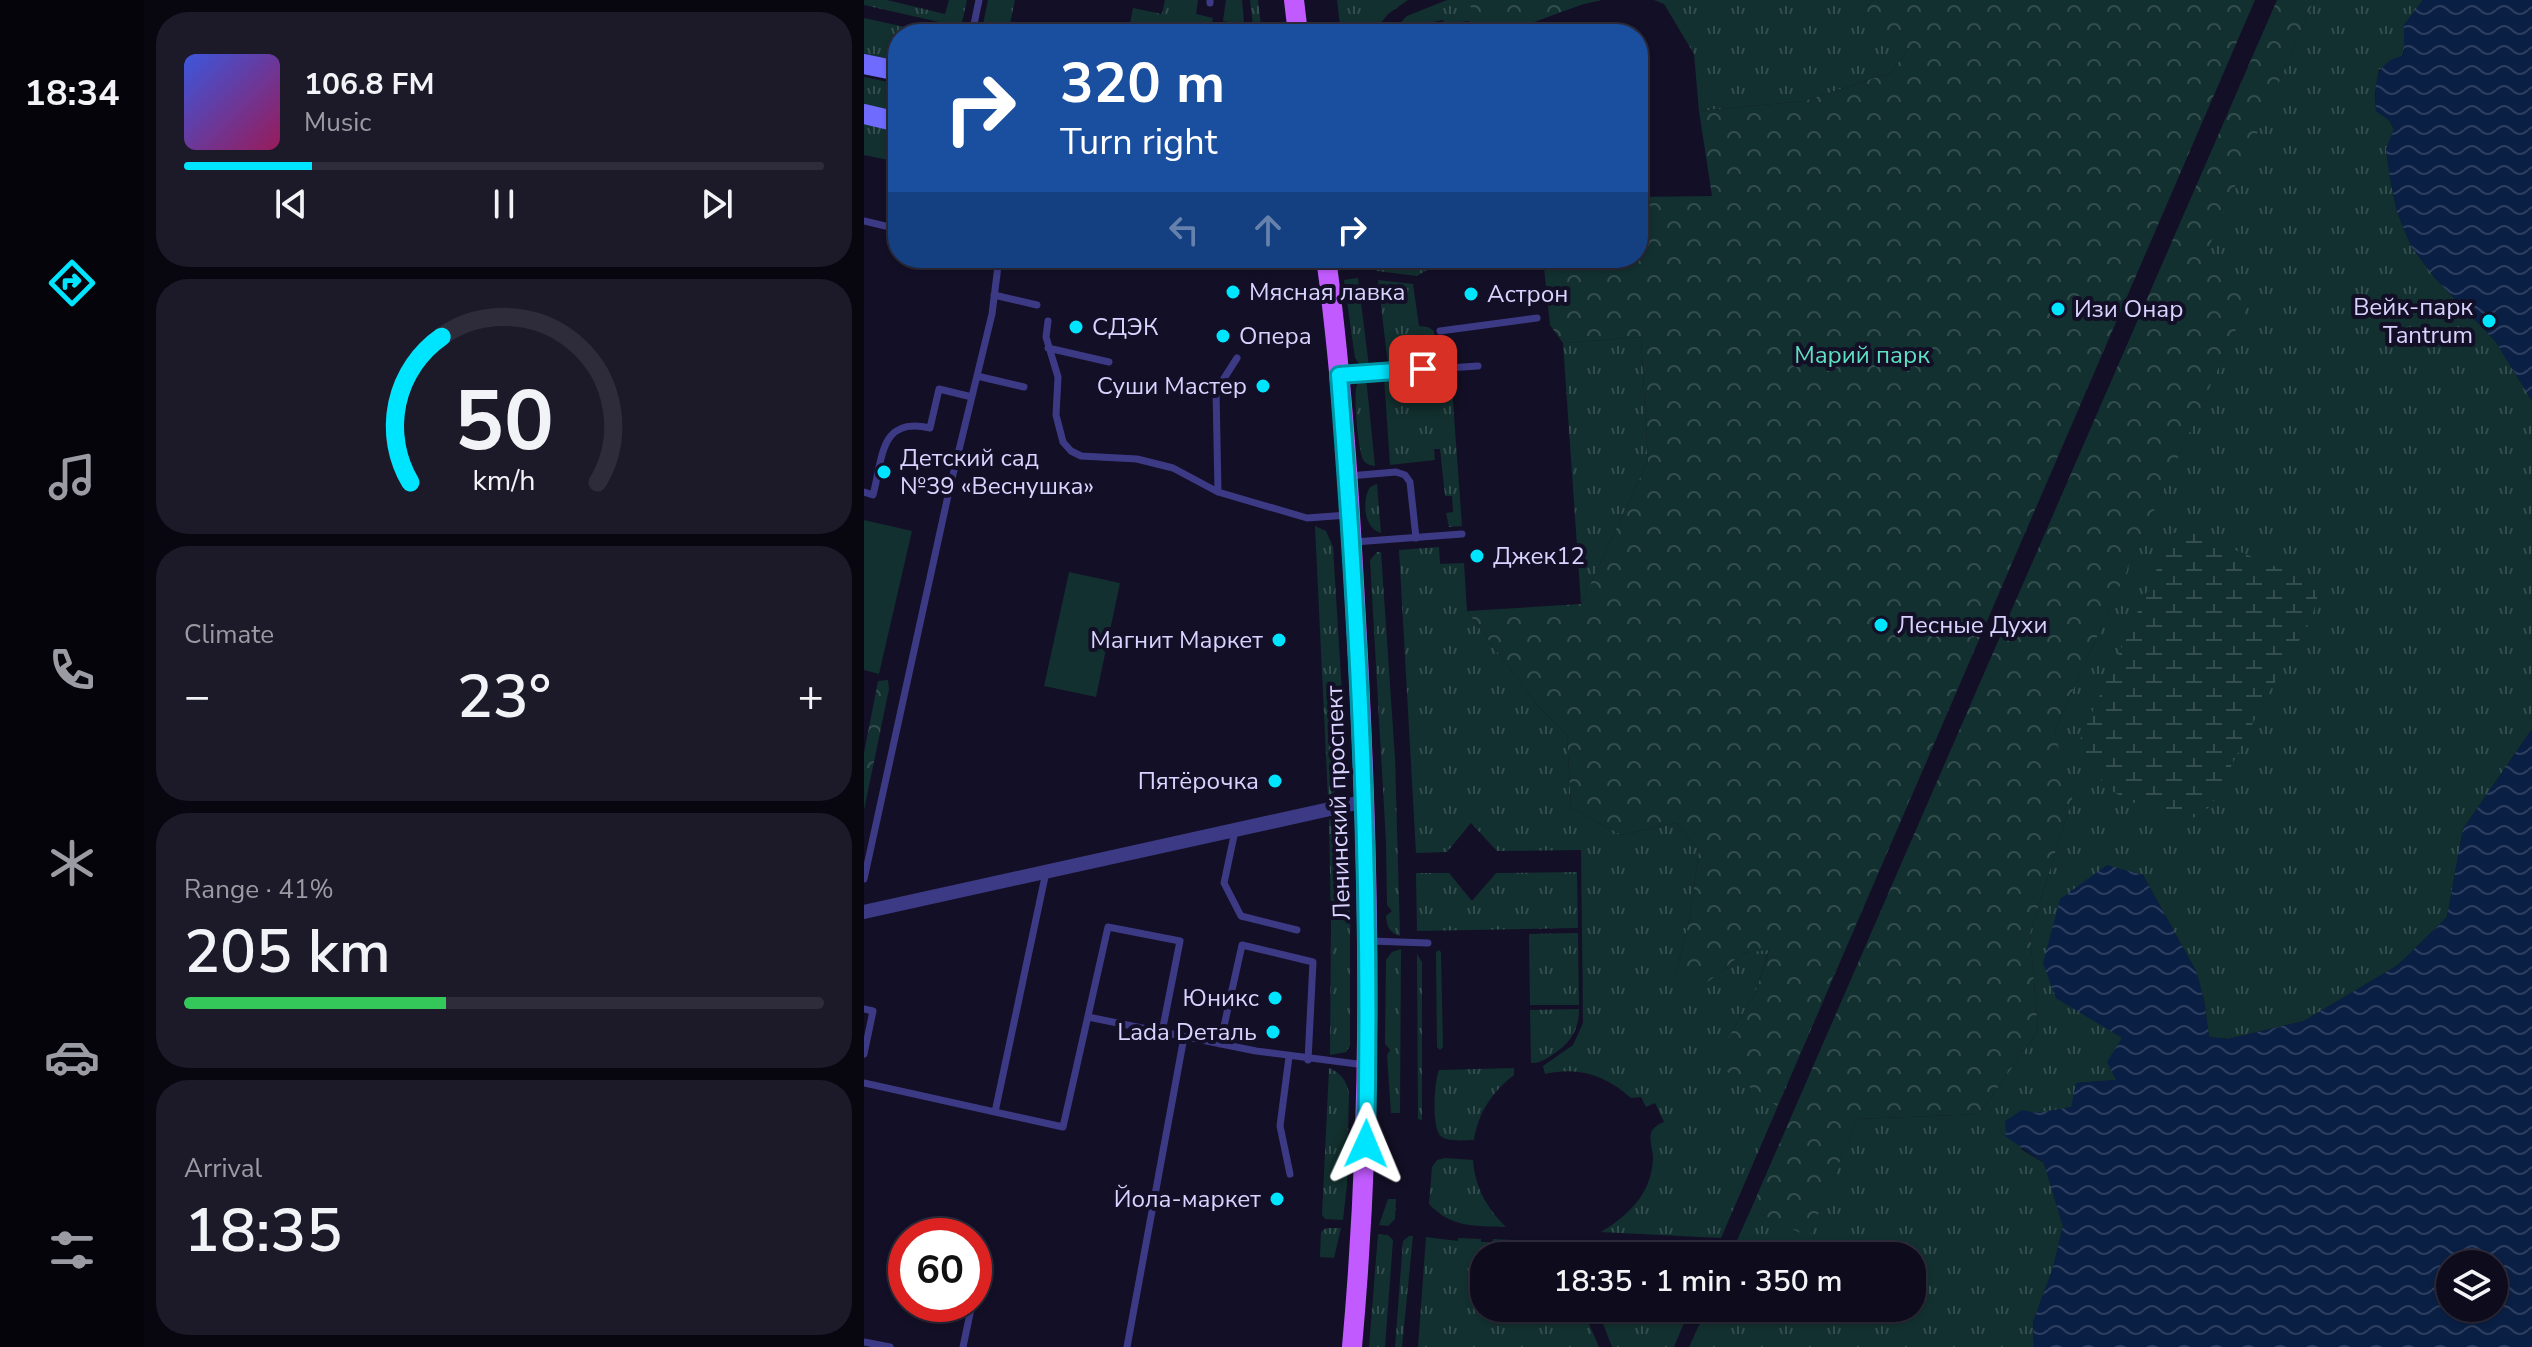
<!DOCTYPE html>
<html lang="en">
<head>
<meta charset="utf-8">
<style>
  :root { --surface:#0e0b1c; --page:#1c1929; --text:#f1f3f6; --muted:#9b9ba3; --line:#2e2b3b; --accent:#00e5ff }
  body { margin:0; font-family:"Nunito Sans",sans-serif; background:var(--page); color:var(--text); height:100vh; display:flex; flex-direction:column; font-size:30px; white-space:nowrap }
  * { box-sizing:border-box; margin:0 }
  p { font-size:26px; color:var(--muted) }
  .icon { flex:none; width:44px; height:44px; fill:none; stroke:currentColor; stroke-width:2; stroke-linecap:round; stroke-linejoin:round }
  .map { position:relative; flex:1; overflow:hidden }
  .drawer { display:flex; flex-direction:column; gap:12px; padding:12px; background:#08060f; width:720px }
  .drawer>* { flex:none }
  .guide { position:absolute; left:24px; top:24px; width:760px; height:244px; border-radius:32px; box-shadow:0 2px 6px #0004,0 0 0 2px var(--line); background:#1a4fa0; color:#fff; overflow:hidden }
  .tools { position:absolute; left:1572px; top:1250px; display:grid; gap:16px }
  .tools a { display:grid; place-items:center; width:72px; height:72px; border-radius:50%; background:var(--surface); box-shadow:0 2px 6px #0004,0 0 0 2px var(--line); font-size:40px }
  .speed { position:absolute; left:24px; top:1218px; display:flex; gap:16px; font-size:40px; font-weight:700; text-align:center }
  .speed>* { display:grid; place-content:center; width:104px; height:104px; border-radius:50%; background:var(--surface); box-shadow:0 2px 6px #0004,0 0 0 2px var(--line); line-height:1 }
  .speed .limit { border:12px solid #d22; background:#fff; color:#111 }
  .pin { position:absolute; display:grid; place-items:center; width:68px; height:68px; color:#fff; margin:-34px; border-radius:16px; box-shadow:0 4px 12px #0006 }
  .me { position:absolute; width:88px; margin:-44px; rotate:1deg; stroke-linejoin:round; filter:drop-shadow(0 0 6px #0008) }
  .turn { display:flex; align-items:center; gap:28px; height:168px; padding:0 40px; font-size:36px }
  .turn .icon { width:104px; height:104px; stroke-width:2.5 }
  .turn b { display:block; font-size:56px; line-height:68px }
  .lanes { display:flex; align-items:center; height:76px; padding:0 40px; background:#0003; justify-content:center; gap:40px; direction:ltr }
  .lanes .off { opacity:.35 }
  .big { font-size:60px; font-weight:600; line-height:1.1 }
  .drawer .widget { flex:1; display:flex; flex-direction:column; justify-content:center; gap:12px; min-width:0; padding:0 28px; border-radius:32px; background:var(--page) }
  .drawer .dial { align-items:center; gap:0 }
  .dial svg { height:208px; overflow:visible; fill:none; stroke:var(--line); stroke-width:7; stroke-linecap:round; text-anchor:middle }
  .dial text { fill:var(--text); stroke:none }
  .song { display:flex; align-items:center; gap:24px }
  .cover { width:96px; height:96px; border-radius:12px; background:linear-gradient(135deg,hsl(230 70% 55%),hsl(330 70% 35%)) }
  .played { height:8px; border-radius:4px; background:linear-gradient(90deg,var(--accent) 20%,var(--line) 20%) }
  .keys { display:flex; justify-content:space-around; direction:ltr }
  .heat { display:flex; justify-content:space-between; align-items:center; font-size:44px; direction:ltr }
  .charge { height:12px; border-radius:6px; background:linear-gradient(90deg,#34c759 41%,var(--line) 0) }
  .trip { position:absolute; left:606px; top:1242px; width:456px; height:80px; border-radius:32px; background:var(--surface); box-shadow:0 2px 6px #0004,0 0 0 2px var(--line); font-weight:600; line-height:80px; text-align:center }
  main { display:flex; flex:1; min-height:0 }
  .tabs { display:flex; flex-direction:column; width:144px; justify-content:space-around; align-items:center; background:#06040b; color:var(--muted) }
  .tabs .icon { width:56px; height:56px }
  .tabs .current { color:var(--accent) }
  .tabs b { font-size:36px; color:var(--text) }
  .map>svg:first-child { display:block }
  .grass { fill:url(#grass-tufts) }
  .forest { fill:url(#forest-crowns) }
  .wetland { fill:url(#wetland-marsh) }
  .pitch { fill:#12302f }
  .water { fill:url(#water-waves); fill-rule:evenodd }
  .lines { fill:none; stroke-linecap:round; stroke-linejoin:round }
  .service { stroke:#3d3a85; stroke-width:7 }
  .minor { stroke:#3d3a85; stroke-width:14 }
  .secondary { stroke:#6f6bff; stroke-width:20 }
  .primary { stroke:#c25bff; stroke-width:20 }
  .route-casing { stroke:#0095a6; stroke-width:20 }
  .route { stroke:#00e5ff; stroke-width:14 }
  .poi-dot { fill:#00e5ff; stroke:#130f26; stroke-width:3 }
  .labels { text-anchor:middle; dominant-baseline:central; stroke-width:8; stroke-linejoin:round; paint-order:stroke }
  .poi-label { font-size:24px; fill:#d9d4ff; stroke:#130f26; text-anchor:start }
  .park-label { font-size:24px; fill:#5fe0c0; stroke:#130f26 }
  .street-label { font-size:24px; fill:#d9d4ff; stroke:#130f26 }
</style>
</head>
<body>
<main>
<nav class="tabs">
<b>18:34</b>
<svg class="icon current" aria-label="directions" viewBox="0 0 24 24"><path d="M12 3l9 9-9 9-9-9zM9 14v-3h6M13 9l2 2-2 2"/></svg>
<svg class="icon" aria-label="music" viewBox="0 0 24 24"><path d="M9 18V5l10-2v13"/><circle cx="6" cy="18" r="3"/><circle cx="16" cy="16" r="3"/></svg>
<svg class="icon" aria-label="phone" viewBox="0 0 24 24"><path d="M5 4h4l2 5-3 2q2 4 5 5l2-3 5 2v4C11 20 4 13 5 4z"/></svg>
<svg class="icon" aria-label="climate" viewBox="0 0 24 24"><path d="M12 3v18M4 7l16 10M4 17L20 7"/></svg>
<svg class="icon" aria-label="car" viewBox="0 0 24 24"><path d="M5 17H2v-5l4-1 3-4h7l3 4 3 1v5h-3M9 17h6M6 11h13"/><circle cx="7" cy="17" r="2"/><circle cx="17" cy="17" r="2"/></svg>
<svg class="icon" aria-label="filters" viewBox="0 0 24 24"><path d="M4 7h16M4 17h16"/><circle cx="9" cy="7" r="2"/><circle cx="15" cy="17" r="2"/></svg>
</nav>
<section class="drawer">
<div class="widget">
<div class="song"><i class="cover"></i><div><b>106.8 FM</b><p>Music</p></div></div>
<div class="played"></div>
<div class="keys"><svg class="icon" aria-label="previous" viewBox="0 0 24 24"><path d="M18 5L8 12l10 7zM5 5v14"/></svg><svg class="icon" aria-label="pause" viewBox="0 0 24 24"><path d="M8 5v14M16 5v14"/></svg><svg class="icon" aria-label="next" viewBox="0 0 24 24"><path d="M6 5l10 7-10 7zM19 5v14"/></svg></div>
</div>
<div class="widget dial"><svg viewBox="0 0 100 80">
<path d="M14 69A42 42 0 1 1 86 69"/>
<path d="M14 69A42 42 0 0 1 26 13" stroke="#00e5ff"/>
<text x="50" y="56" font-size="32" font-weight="700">50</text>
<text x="50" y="72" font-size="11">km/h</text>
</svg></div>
<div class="widget"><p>Climate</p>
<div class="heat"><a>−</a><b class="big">23°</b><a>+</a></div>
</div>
<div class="widget"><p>Range · 41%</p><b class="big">205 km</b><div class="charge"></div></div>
<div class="widget"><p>Arrival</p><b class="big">18:35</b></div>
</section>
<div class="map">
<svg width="1668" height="1347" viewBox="0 0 1668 1347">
  <defs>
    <pattern id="grass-tufts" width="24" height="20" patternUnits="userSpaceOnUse" patternTransform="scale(2)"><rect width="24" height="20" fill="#12302f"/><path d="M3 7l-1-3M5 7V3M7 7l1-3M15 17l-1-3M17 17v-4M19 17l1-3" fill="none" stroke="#344d4e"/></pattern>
    <pattern id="forest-crowns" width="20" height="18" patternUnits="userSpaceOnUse" patternTransform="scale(2)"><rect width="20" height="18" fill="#12302f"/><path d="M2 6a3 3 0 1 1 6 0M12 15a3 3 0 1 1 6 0" fill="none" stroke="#344d4e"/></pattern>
    <pattern id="wetland-marsh" width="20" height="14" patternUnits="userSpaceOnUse" patternTransform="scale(2)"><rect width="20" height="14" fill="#12302f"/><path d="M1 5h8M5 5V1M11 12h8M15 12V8" fill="none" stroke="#344d4e"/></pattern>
    <pattern id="water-waves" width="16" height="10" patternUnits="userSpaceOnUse" patternTransform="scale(2)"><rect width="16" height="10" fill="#0a1f44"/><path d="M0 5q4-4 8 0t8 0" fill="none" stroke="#2d3f60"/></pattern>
  </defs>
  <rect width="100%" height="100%" fill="#130f26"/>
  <path class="grass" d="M0,0H23L81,14L85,0H103L97,27L0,5Z
    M124,0H151L145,29L168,34H117Z
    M301,0H334L332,14L349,18L346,34H264L269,8L298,14Z
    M362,0H378L381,34H371L373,24L359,21Z
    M386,0H394L398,34H390Z
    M473,0H544L524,14L508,34H477Z
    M583,0H737L719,4L642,32L597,34V28L606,27L605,21L580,24L579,20C558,23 545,34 525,34L543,16Z
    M790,0H1010L1002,6L1044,50L1026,73L940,101L835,111L830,54L800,4Z
    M1391,0L857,1238L737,1232C765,1215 788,1193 789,1158C789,1152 785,1138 787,1133C788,1128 795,1124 800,1122L791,1103L782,1107L777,1097L767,1098C742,1075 714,1066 681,1074L679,1066L709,1045L719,1023L717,850L633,851L607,823L583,852L552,853L535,550L575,547L576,564L600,563L603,611L673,705L703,735L707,808L758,835L812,823L835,850L826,917L812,972L856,973L878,953L905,949L891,994L864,1038L913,1105Z
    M1450,0H1559L1540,25V49L1538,56L1515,70L1511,94L1512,111L1525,120L1530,129L1522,149L1526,178L1533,212L1547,246L1570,277L1632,342L1668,401V729L1599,829L1583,917L1534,965L1440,1021L1364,1039L1345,1037L1340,1000L1332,971L1279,875L1243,866L1192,998L1258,1037L1253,1080L1212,1083L1208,1107L1173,1113L1158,1111L1157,1149L1180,1163L1199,1226L1189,1268L1169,1322L1170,1347H825L843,1308H1048V1256H866L887,1209L945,1236L993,1119L1115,1114L1174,1031L1166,933L1209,796L1197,763L1190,732L1390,288L1337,263Z
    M0,18L73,34H34V61L0,54Z
    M0,77L34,84V113L0,106Z
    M0,124L34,131V162L0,155Z
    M512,258H562L563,270L553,276L513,271Z
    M494,278L505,367L497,366L491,358L480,280Z
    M514,280L549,284L555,326L564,327L570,331L572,353L569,359L524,365Z
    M777,337L784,461L717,604L699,343Z
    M587,374L598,526L585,527L582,513L589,512L588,496H581L576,449H570L571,460L526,465L520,377L525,376L526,380Z
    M502,377L511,466C507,465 503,465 500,461C494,453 489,394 493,385C496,380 498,380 502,377Z
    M513,484L517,533C499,528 498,500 506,487Z
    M451,526L462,531L469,547L482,759L478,784L464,798Z
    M513,552H517L531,758L536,936C525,933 523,926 522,916L528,911L523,905L522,842L506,560Z
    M465,819L478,826L486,841V1046L482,1052L466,1055L467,927Z
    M713,872L714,928L553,931L552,873H585L608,901L632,873Z
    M714,933L715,1005H666L665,934Z
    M537,949L536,1113H527L523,1055L526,1050L521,1044L522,960L528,952Z
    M575,950L577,952L579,1047L576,1050L573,1047L572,952Z
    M553,954L558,962V1120L554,1119Z
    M715,1009C715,1033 704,1045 685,1057C678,1061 675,1063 667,1063L666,1010Z
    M465,1068C477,1073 483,1081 485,1093L483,1185L479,1220L461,1219L458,1215Z
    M650,1068V1075C628,1092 614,1113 610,1140C601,1140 586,1142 578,1137C567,1131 570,1081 575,1070Z
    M581,1158L609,1160C611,1188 623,1208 642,1227C612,1226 587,1228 565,1204L568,1167L573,1160Z
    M524,1199H532L531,1219L524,1226L515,1225Z
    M462,1228H477L470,1258L456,1257L457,1232Z
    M514,1234L524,1235L529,1240L521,1347H505Z
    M545,1236H549L538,1347H531L539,1241Z
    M562,1237L594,1241V1238L617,1239V1242H628L629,1239L650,1240V1243L684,1242L701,1256H620V1308H718L735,1347H554Z
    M733,1243L831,1248L835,1256H714Z
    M733,1308H826L810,1347H748Z"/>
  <path class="forest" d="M600,0H737L719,4L642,32L619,19Z
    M1010,0H1391L913,1106L856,1067L864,1038L891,994L905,950L878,953L856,973L827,993L812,972L826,917L835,850L812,823L758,835L707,808L703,735L673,705L603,611L717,604L784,461L777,337L699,343L686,325L679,258H774V197L848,196L835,111L940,101L1026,73L1044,50L1008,28L1002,6Z
    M1413,0H1450L1338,263L1391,287L1190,732L1209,796L1166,933L1174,1031L1115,1114L993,1119L945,1237L887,1209Z
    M24,680L25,689L0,810V753L14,681Z"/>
  <path class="wetland" d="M1309,533H1330L1449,582L1454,595L1447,620L1400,701L1347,806L1326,820L1303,817L1278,807L1242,788L1215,742Z"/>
  <path class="pitch" d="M0,520L48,531L15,674L0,670Z
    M205,572L256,583L232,697L180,686Z"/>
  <path class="water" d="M1559,0H1668V401L1632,342L1570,277L1547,246L1533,212L1526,178L1522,149L1530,129L1525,120L1512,111C1511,86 1509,63 1538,56L1540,49V25Z
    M1668,729V1347H1170L1169,1322L1189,1268L1199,1226L1180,1163L1142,1137L1141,1121L1158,1110L1173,1113L1207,1107L1212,1083L1252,1080L1243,1062L1258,1038L1192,998L1179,963L1196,899L1243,865L1279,875L1332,971L1340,1000L1345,1037L1364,1039L1440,1021L1534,965L1583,917L1599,829ZM1586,1264H1630V1308H1586Z"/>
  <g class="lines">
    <path class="service" d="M346,3V0
      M108,34L115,0
      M774,144H776
      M0,221L34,229
      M219,258C246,269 270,267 298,258
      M569,263L613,258
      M130,295L173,305
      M184,321L182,337L194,377L192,415L199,442L207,451L217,456L273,459L309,468L354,492L443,518L484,515
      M576,331L673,318
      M184,348L245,362
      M477,375L614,366
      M113,376L160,387
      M485,476L532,472L541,475L546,482L552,538
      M0,492L9,495C19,457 16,416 66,428L75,389L108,397
      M354,492L352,391L373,358
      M490,542L598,534
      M371,831L360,883L377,916L433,930
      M0,879L85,491L128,314L135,258
      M506,941L564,943
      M0,1009L9,1011L0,1054
      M224,1017L392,1051L501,1065
      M356,1044L378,945L449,962L444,1060
      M425,1057L416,1126L426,1174
      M0,1083L199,1127L244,927L316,941L298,1032
      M131,1112L182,872
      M0,1342L26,1347
      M99,1347L108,1304
      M263,1347L320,1037"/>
    <path class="minor" d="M0,912L502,801"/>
    <path class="secondary" d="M0,64L34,71
      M0,114L34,122"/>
    <path class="primary" d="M430,0L434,34
      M462,258C480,390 487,524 494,657C506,889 509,1115 488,1347"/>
  </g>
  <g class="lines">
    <g class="route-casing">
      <path id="route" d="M502,1144C508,887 495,631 475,375L559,369"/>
    </g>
    <use href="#route" class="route"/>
  </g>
  <g class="poi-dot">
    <circle cx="369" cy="292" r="8"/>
    <circle cx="607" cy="294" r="8"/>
    <circle cx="1194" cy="309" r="8"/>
    <circle cx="1625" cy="321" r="8"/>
    <circle cx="212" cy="327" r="8"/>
    <circle cx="359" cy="336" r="8"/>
    <circle cx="399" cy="386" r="8"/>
    <circle cx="20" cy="472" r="8"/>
    <circle cx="613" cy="556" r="8"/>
    <circle cx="1017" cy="625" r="8"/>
    <circle cx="415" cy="640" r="8"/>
    <circle cx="411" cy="781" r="8"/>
    <circle cx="411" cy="998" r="8"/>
    <circle cx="409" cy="1032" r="8"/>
    <circle cx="413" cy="1199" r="8"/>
  </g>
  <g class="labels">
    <g class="poi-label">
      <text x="385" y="292">Мясная лавка</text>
      <text x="623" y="294">Астрон</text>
      <text x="1609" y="307" text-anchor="end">Вейк-парк<tspan x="1609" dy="28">Tantrum</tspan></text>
      <text x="1210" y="309">Изи Онар</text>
      <text x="228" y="327">СДЭК</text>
      <text x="375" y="336">Опера</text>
      <text x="383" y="386" text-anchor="end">Суши Мастер</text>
      <text x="36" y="458">Детский сад<tspan x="36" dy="28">№39 «Веснушка»</tspan></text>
      <text x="629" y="556">Джек12</text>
      <text x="1033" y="625">Лесные Духи</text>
      <text x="399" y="640" text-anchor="end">Магнит Маркет</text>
      <text x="395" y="781" text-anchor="end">Пятёрочка</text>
      <text x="395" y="998" text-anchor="end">Юникс</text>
      <text x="393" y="1032" text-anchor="end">Lada Dеталь</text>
      <text x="397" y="1199" text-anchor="end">Йола-маркет</text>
    </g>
    <g class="park-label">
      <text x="998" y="355">Марий парк</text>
    </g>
    <g class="street-label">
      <text transform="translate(474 803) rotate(-92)">Ленинский проспект</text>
    </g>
  </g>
</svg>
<div class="tools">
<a><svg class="icon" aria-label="layers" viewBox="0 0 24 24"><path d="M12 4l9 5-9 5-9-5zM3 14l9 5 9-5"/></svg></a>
</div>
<div class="speed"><div class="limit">60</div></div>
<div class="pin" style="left:559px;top:369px;background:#d93025"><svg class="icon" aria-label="arrive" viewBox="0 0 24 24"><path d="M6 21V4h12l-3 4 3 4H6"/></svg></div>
<svg class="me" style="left:502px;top:1144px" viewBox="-20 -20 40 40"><path d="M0-17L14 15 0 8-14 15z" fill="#00e5ff" stroke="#fff" stroke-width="4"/></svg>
<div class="trip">18:35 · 1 min · 350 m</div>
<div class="guide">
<div class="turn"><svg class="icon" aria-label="right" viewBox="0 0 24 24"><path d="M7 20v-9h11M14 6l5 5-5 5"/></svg><div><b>320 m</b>Turn right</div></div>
<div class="lanes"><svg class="icon off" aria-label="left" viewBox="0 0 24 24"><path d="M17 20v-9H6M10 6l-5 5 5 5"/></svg><svg class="icon off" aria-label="ahead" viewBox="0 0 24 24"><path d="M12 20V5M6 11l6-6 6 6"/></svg><svg class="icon" aria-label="right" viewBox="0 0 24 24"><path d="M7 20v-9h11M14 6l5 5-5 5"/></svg></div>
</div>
</div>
</main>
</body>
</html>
